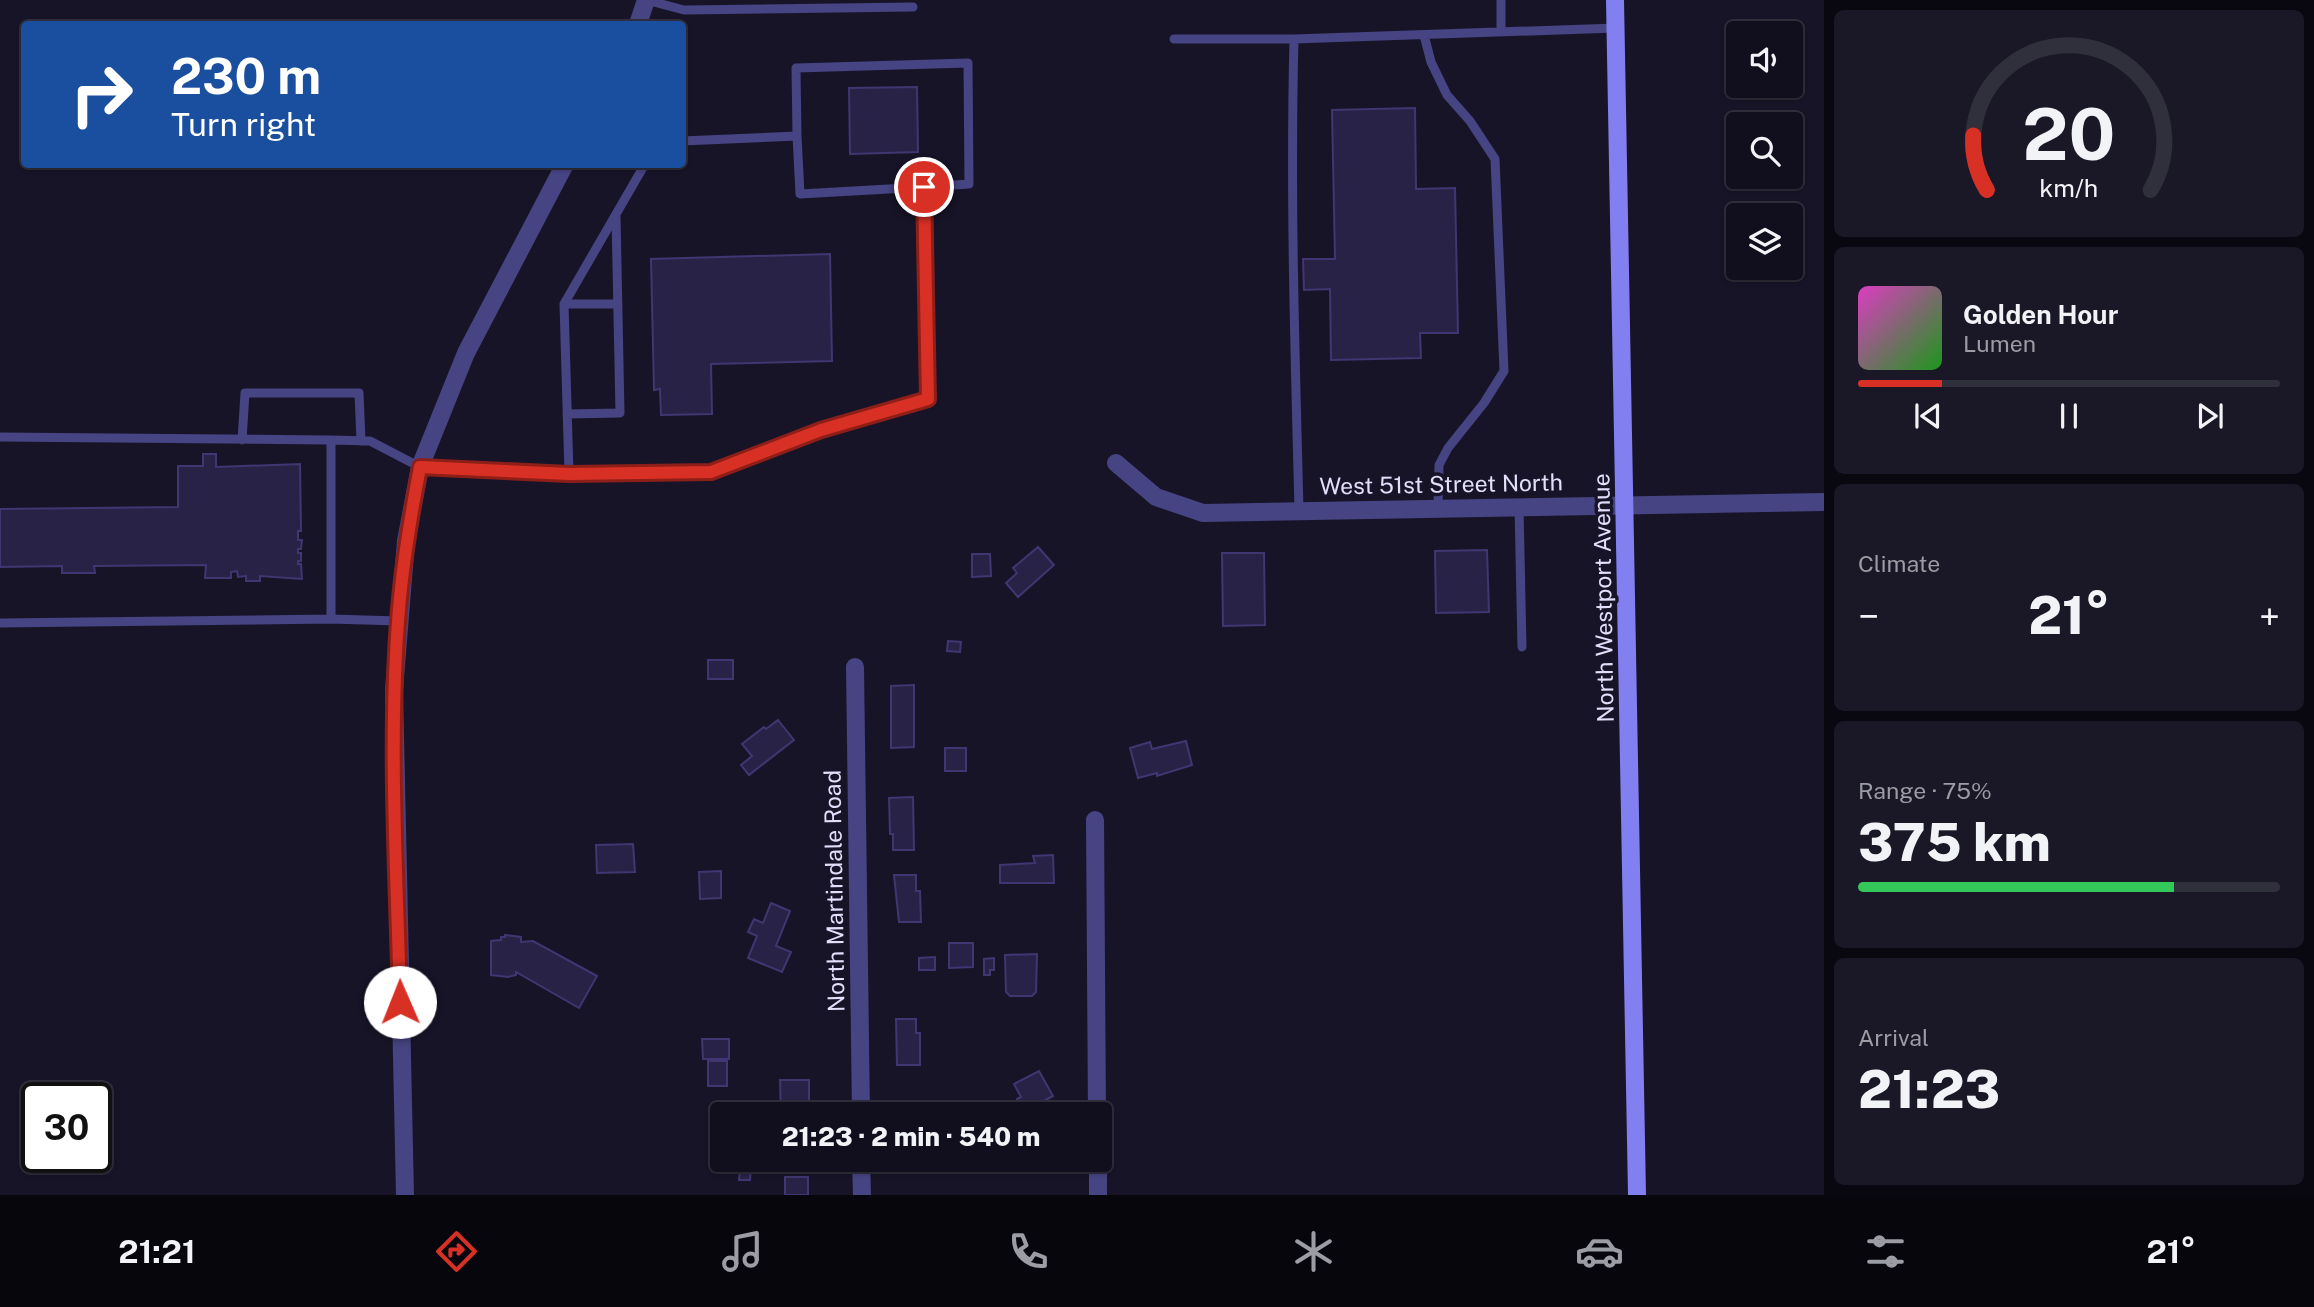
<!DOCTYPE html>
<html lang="en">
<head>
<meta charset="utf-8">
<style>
  :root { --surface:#110f1e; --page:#1a1827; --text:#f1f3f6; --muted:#9c9ca4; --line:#302f3c; --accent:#d93025 }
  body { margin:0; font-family:"Public Sans",sans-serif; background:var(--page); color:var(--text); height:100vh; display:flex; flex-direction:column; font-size:26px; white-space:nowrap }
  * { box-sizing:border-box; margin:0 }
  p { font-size:23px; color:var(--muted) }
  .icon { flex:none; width:38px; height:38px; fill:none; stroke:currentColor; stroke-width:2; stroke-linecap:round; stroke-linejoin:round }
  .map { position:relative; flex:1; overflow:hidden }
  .side { display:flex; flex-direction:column; gap:10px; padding:10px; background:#090810; width:490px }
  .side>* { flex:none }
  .guide { position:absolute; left:21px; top:21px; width:665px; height:147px; border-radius:7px; box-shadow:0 2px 5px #0004,0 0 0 2px var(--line); background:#1a4fa0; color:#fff; overflow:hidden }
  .tools { position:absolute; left:1726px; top:21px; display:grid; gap:14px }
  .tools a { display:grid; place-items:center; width:77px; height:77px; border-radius:7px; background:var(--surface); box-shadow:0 2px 5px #0004,0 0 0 2px var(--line); font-size:35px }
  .speed { position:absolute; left:21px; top:1082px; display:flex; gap:14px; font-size:35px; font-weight:700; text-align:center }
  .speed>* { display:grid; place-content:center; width:91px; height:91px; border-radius:50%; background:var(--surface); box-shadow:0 2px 5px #0004,0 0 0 2px var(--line); line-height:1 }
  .speed .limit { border:4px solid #111; border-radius:10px; background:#fff; color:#111 }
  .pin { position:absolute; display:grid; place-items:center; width:60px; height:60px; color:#fff; margin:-30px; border:4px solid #fff; border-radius:50%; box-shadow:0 2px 7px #0007 }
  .me { position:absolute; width:77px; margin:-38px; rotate:359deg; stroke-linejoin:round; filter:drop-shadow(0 0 5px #0008) }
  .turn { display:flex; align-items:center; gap:24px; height:147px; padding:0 35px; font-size:32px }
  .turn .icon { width:91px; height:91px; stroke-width:2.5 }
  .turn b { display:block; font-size:49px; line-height:60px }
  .big { font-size:52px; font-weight:800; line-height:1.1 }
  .side .tile { flex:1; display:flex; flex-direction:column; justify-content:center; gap:10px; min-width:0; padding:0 24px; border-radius:10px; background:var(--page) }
  .side .dial { align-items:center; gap:0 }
  .dial svg { height:182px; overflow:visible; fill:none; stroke:var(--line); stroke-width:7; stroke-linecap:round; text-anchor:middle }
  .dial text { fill:var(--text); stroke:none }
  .song { display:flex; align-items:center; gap:21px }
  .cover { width:84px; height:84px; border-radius:10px; background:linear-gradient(135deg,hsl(310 70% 55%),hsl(120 70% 35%)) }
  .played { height:7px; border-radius:4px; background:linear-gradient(90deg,var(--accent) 20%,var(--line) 20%) }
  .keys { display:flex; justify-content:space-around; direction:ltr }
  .heat { display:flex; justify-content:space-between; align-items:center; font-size:38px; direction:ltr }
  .charge { height:10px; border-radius:5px; background:linear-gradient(90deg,#34c759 75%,var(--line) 0) }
  .trip { position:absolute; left:710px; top:1102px; width:402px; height:70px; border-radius:7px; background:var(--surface); box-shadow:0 2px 5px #0004,0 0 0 2px var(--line); font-weight:800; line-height:70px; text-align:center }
  .tab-bar { display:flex; height:112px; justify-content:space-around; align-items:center; background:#07060c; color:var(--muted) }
  .tab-bar .icon { width:49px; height:49px }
  .tab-bar .active { color:var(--accent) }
  .tab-bar b { font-size:32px; color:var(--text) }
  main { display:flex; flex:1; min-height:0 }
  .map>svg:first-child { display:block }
  .building { fill:#292247; stroke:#413671; stroke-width:2 }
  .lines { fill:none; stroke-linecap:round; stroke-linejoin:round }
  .lane { stroke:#464482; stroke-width:9 }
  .street { stroke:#464482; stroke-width:18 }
  .secondary { stroke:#8280f1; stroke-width:18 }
  .route-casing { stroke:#8d1f18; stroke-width:18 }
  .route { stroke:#d93025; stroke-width:12 }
  .labels { text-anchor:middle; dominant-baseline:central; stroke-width:7; stroke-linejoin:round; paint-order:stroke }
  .street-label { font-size:23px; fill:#e2dffb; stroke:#171428 }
</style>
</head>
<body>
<main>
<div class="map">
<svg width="1824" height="1195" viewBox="0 0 1824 1195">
  <rect width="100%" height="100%" fill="#171428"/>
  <path class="building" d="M917,87L918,152L850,154L849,88Z
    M1415,108L1416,189L1455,188L1458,333H1420L1421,358L1331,360L1330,289L1304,290L1303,259H1335L1332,110Z
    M830,254L832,361L711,364L712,414L661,415L660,389L654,390L651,259Z
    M203,454H216V467L300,464L301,531H298V540H302L301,549H298V553H301V561H298V564H301L302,579L260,576V581H246V576L238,577L237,571L231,572V578H205L206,565L94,566L95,573H62V566L0,567V509L178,507V466H203Z
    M1038,547L1054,565L1018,597L1006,583L1017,573L1013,568Z
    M1487,550L1489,612L1436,613L1435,551Z
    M1222,553H1264L1265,625L1223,626Z
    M972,554H990L991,576L972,577Z
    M948,641L961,642L960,652L947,651Z
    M708,660H733V679H708Z
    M914,685V747L891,748V686Z
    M778,720L794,740L749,775L741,765L752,756L742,744L764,727L766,729Z
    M1186,741L1192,765L1157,776V773L1138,778L1130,748L1150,742L1152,749Z
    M945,748H966V771H945Z
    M913,797L914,850H893V834H890L889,798Z
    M633,844L635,872L597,873L596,845Z
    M1053,855L1054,883H1000V865L1035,863L1033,856Z
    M721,871V898L700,899L699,872Z
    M894,875H916V891H920L921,922H899Z
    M771,903L790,911L776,946L791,952L782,972L748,958L757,936L748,932L754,919L763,923Z
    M505,935L521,937V942L533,941L597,976L579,1008L516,972V975L508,977L491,975V941L501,940V937H505Z
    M949,943H973V967L949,968Z
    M1037,954L1036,992L1032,996H1010L1006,992L1005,955Z
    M935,957V970H919V958Z
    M994,958V970H990V975H984V959Z
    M896,1019H916V1033H920V1065H897Z
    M702,1039H729V1059H703Z
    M708,1061H727V1086H708Z
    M1039,1071L1053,1096L1040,1103L1037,1115H1012L1017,1099L1021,1097L1014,1084Z
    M780,1080H809V1115H781Z
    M917,1108V1115H897V1109Z
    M760,1160H782V1168H760Z
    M740,1168H751L750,1180H739Z
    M785,1177H808V1195H785Z"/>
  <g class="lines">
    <path class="lane" d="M646,0L684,10L913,7
      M1501,0V32
      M1424,35L1431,62L1447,95L1470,121L1495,159L1504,371L1484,403L1448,448L1439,465L1438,508
      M1174,39H1294L1616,28
      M1294,39C1290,196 1295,353 1299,510
      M797,136L800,194L924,187
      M564,304H618
      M567,414L620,413L616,216
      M0,437L331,440
      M242,440L245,393H359L361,441
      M569,474L711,472L820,430L928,399L924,187L969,184L968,63L796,68L797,136L682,141
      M1519,507L1522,647
      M398,621L331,619V440L370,441L420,467L569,474L564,304L645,164
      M0,623L331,619"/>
    <path class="street" d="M638,24L646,0
      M1116,463L1156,497L1203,513L1824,502
      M855,667L861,1115
      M1095,820L1097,1115
      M861,1160L862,1195
      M1098,1160V1195
      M405,1195L394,690L406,541L420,467L466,353L565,164"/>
    <path class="secondary" d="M1615,0L1637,1195"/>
  </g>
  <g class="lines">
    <g class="route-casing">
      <path id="route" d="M400,1002C397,872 388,739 399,609C403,561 411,514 420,467L569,474L711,472L821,430L928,399L924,187"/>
    </g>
    <use href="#route" class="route"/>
  </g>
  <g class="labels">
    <g class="street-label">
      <text transform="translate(1441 484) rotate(-1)">West 51st Street North</text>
      <text transform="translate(1603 598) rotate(-91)">North Westport Avenue</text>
      <text transform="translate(834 891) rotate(-91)">North Martindale Road</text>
    </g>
  </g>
</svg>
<div class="tools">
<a><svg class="icon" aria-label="sound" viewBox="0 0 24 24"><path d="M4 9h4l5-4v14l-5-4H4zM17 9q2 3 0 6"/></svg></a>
<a><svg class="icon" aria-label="search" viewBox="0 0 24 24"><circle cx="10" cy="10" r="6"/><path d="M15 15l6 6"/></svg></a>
<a><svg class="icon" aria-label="layers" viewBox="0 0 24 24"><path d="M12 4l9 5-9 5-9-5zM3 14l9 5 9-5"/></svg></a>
</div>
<div class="speed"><div class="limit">30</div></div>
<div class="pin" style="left:924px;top:187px;background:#d93025"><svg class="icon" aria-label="arrive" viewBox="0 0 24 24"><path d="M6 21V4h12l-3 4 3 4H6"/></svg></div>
<svg class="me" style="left:400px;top:1002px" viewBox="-20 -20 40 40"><circle r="19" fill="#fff"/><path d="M0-13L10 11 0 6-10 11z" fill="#d93025"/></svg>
<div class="trip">21:23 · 2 min · 540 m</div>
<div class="guide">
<div class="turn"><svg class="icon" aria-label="right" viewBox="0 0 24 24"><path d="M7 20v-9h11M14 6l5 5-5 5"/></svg><div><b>230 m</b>Turn right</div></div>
</div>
</div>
<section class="side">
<div class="tile dial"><svg viewBox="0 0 100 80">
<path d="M14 69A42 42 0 1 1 86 69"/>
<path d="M14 69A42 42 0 0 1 8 45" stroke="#d93025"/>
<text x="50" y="56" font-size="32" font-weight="700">20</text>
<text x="50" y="72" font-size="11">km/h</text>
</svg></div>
<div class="tile">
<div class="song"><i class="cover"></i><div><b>Golden Hour</b><p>Lumen</p></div></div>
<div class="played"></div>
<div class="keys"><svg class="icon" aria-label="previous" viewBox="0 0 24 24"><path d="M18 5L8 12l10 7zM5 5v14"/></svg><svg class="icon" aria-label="pause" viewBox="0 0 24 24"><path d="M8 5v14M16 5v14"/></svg><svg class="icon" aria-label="next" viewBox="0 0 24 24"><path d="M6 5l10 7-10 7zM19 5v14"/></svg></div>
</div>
<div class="tile"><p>Climate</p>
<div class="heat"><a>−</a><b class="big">21°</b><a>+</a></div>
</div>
<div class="tile"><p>Range · 75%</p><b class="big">375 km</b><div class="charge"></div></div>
<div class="tile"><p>Arrival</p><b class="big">21:23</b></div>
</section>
</main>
<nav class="tab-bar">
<b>21:21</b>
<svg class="icon active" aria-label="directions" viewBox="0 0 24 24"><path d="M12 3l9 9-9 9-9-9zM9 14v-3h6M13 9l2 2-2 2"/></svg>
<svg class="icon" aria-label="music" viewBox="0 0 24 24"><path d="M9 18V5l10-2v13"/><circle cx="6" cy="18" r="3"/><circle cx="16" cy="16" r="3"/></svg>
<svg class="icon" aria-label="phone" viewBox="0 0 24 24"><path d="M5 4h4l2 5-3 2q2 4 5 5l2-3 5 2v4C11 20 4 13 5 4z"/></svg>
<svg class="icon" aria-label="climate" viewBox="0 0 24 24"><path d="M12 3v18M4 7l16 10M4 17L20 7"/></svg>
<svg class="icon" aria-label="car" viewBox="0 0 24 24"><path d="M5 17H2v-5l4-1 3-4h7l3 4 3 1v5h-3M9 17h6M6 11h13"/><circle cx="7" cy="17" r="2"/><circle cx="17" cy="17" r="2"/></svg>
<svg class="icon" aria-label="filters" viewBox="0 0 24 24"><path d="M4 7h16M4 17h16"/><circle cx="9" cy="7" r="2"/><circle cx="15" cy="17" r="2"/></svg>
<b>21°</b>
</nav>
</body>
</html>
